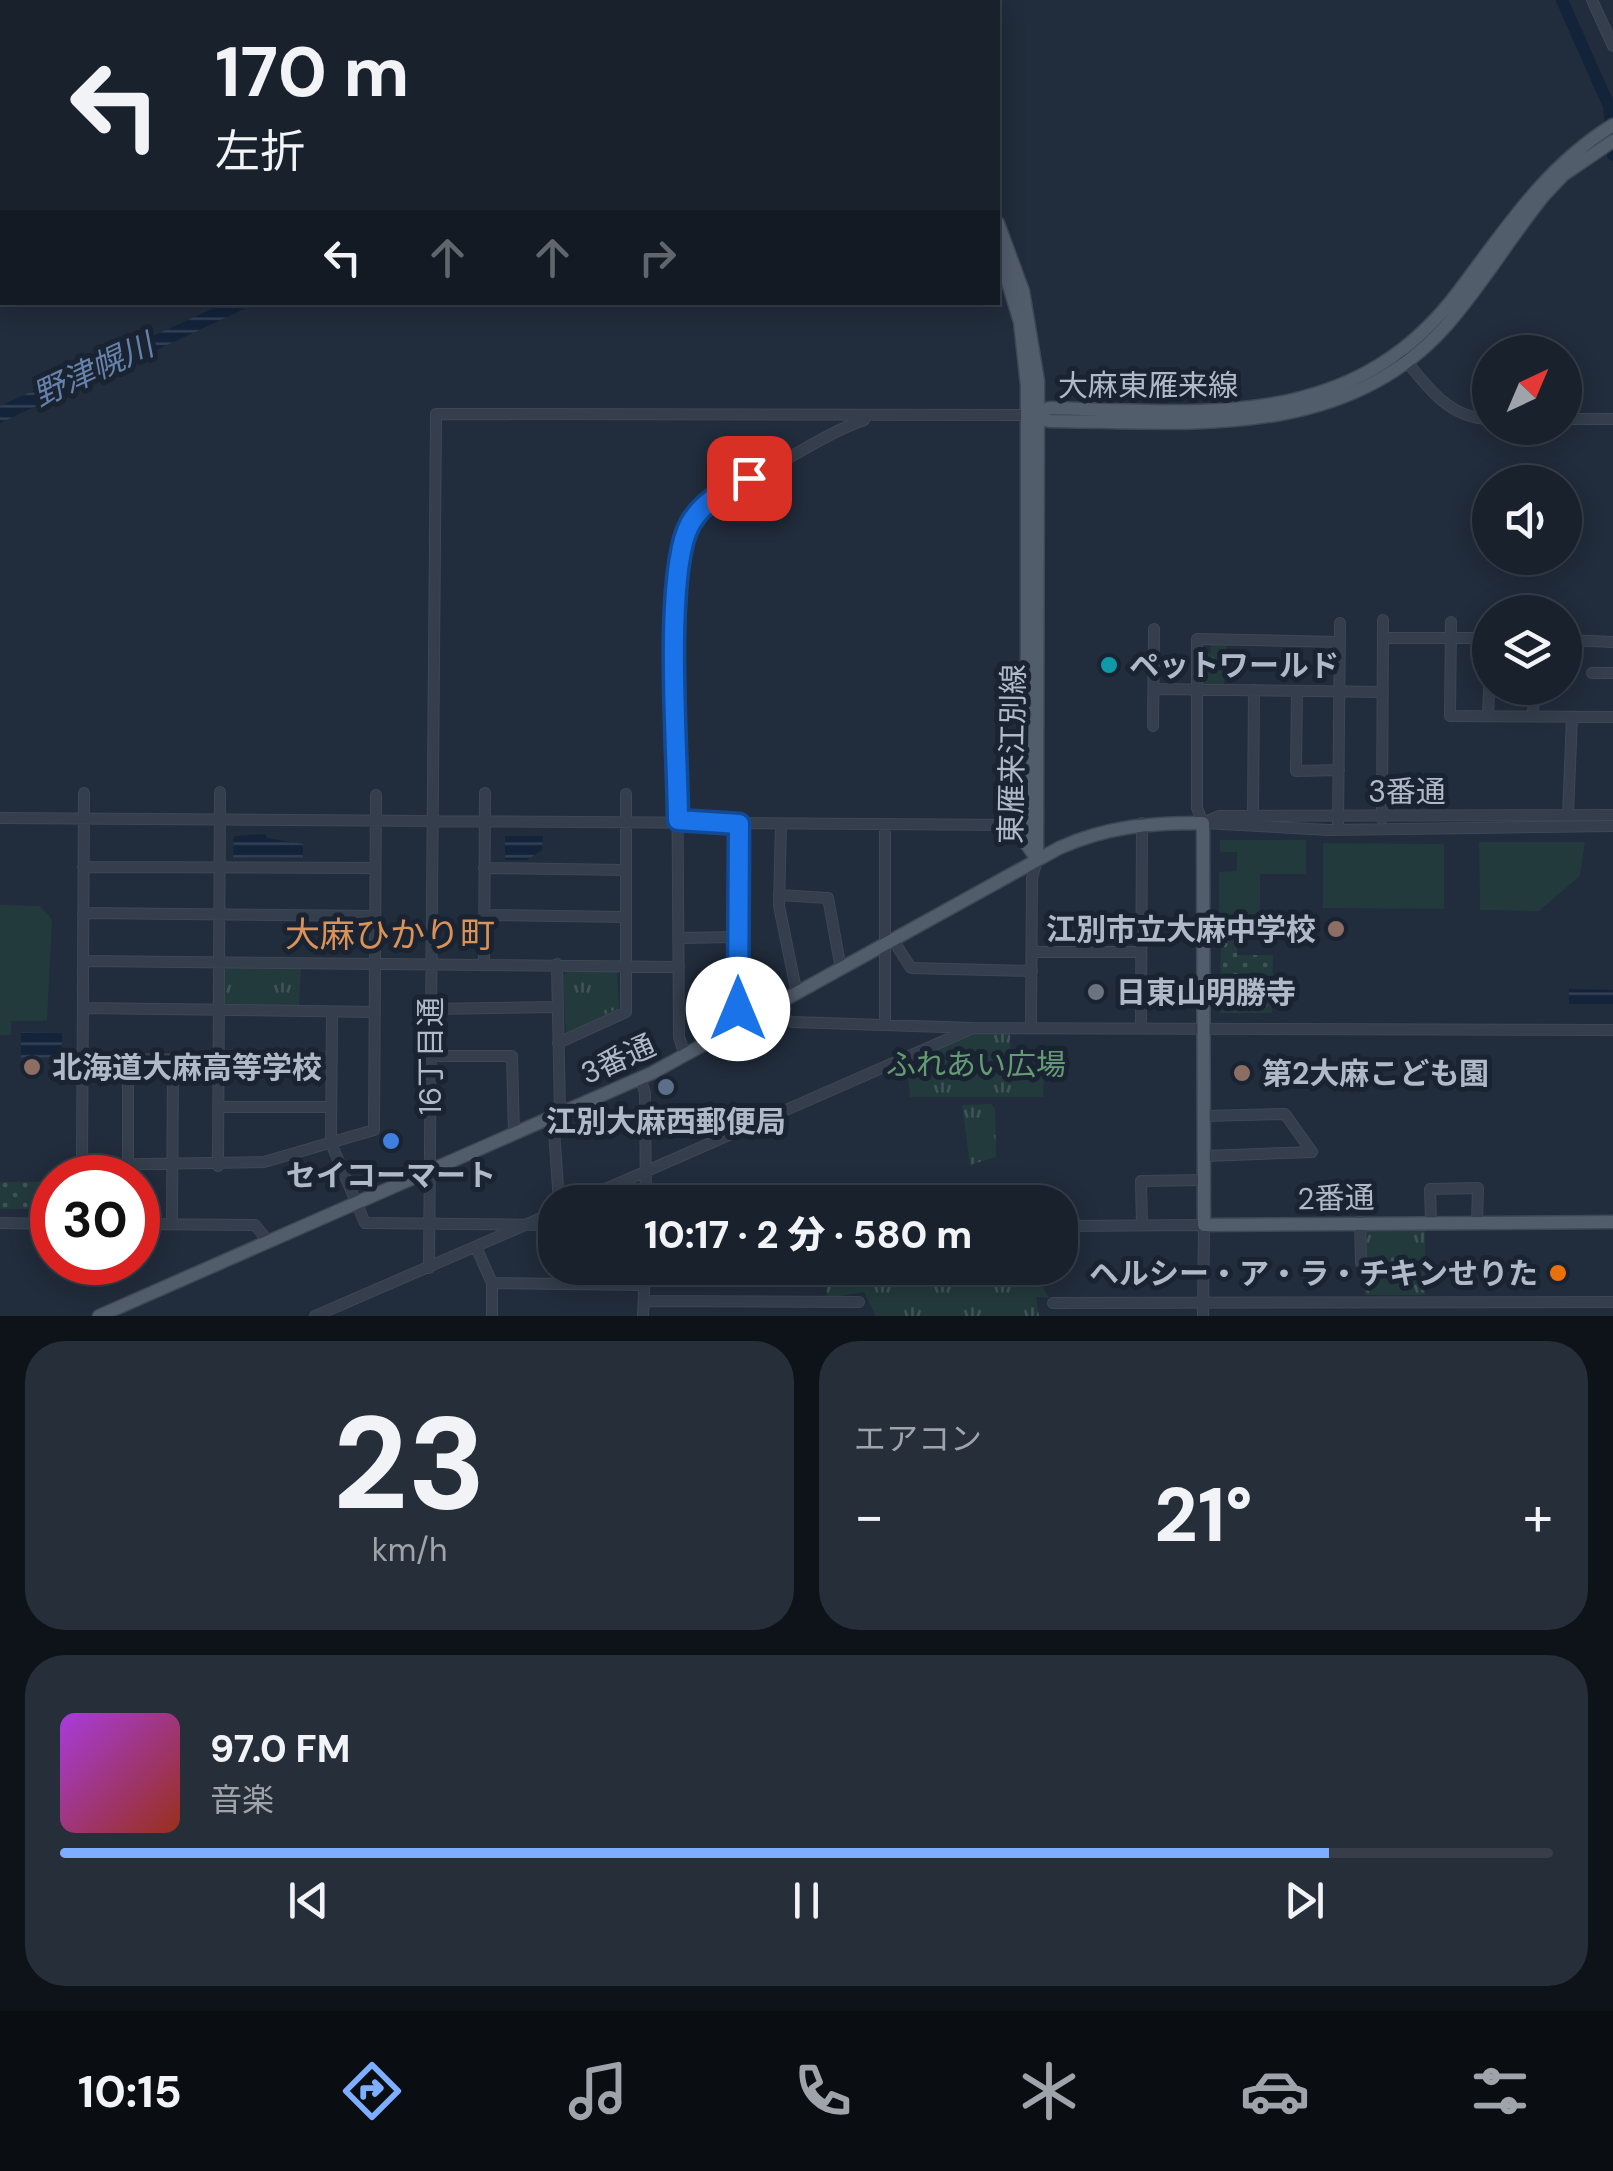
<!DOCTYPE html>
<html lang="ja">
<head>
<meta charset="utf-8">
<style>
  :root { --surface:#19212d; --page:#262e39; --text:#f1f3f6; --muted:#9fa3aa; --line:#373e49; --accent:#7eaeff }
  body { margin:0; font-family:"DM Sans","Noto Sans JP",sans-serif; background:var(--page); color:var(--text); height:100vh; display:flex; flex-direction:column; font-size:38px; white-space:nowrap }
  * { box-sizing:border-box; margin:0 }
  p { font-size:32px; color:var(--muted) }
  .icon { flex:none; width:55px; height:55px; fill:none; stroke:currentColor; stroke-width:2; stroke-linecap:round; stroke-linejoin:round }
  .map { position:relative; height:1316px; overflow:hidden }
  .drawer { display:flex; flex-direction:column; gap:25px; padding:25px; background:#0e1219; flex:1 }
  .drawer>* { flex:none }
  .banner { position:absolute; left:0px; top:0px; width:1000px; height:305px; box-shadow:0 5px 25px #0003,0 0 0 2px var(--line); background:#19212d; color:var(--text); overflow:hidden }
  .needle { width:65px; rotate:44deg }
  .tools { position:absolute; left:1472px; top:335px; display:grid; gap:20px }
  .tools a { display:grid; place-items:center; width:110px; height:110px; border-radius:50%; background:var(--surface); box-shadow:0 5px 25px #0003,0 0 0 2px var(--line); font-size:50px }
  .speed { position:absolute; left:30px; top:1155px; display:flex; gap:20px; font-size:50px; font-weight:700; text-align:center }
  .speed>* { display:grid; place-content:center; width:130px; height:130px; border-radius:50%; background:var(--surface); box-shadow:0 5px 25px #0003,0 0 0 2px var(--line); line-height:1 }
  .speed .limit { border:15px solid #d22; background:#fff; color:#111 }
  .pin { position:absolute; display:grid; place-items:center; width:85px; height:85px; color:#fff; margin:-42px; border-radius:20px; box-shadow:0 5px 15px #0006 }
  .me { position:absolute; width:110px; margin:-55px; rotate:0deg; stroke-linejoin:round; filter:drop-shadow(0 0 8px #0008) }
  .turn { display:flex; align-items:center; gap:35px; height:210px; padding:0 50px; font-size:45px }
  .turn .icon { width:130px; height:130px; stroke-width:2.5 }
  .turn b { display:block; font-size:70px; line-height:85px }
  .lanes { display:flex; align-items:center; height:95px; padding:0 50px; background:#0003; justify-content:center; gap:50px; direction:ltr }
  .lanes .off { opacity:.35 }
  .big { font-size:75px; font-weight:800; line-height:1.1 }
  .drawer .tile { flex:1; display:flex; flex-direction:column; justify-content:center; gap:15px; min-width:0; padding:0 35px; border-radius:40px; background:var(--page) }
  .drawer .dial { align-items:center; gap:0 }
  .dial b { font-size:130px; line-height:1 }
  .song { display:flex; align-items:center; gap:30px }
  .cover { width:120px; height:120px; border-radius:15px; background:linear-gradient(135deg,hsl(280 70% 55%),hsl(10 70% 35%)) }
  .played { height:10px; border-radius:5px; background:linear-gradient(90deg,var(--accent) 85%,var(--line) 85%) }
  .keys { display:flex; justify-content:space-around; direction:ltr }
  .heat { display:flex; justify-content:space-between; align-items:center; font-size:55px; direction:ltr }
  .drawer .tiles { flex:1; display:grid; gap:25px; grid-template-columns:1fr 1fr }
  .tile:last-child { grid-column:span 2 }
  .trip { position:absolute; left:538px; top:1185px; width:540px; height:100px; border-radius:40px; background:var(--surface); box-shadow:0 5px 25px #0003,0 0 0 2px var(--line); font-weight:800; line-height:100px; text-align:center }
  .menu { display:flex; height:160px; justify-content:space-around; align-items:center; background:#0a0d12; color:var(--muted) }
  .menu .icon { width:70px; height:70px }
  .menu .current { color:var(--accent) }
  .menu b { font-size:45px; color:var(--text) }
  .map>svg:first-child { display:block }
  .grass { fill:url(#grass-dots) }
  .park { fill:url(#park-tufts) }
  .pitch { fill:#233a3d }
  .water { fill:url(#water-rules) }
  .lines { fill:none; stroke-linecap:round; stroke-linejoin:round }
  .river { stroke:#13233a; stroke-width:12 }
  .minor-casing { stroke:#3e4755; stroke-width:12 }
  .major-casing { stroke:#3e4755; stroke-width:15 }
  .minor { stroke:#343e4c; stroke-width:10 }
  .major { stroke:#525d6c; stroke-width:12 }
  .route-casing { stroke:#114b97; stroke-width:25 }
  .route { stroke:#1a73e8; stroke-width:18 }
  .culture-dot { fill:#0f9aa8; stroke:#1a2331; stroke-width:4 }
  .education-dot { fill:#8d6e63; stroke:#1a2331; stroke-width:4 }
  .worship-dot { fill:#6b7280; stroke:#1a2331; stroke-width:4 }
  .service-dot { fill:#5c6f8a; stroke:#1a2331; stroke-width:4 }
  .shop-dot { fill:#3f7fe0; stroke:#1a2331; stroke-width:4 }
  .food-dot { fill:#e8710a; stroke:#1a2331; stroke-width:4 }
  .labels { text-anchor:middle; dominant-baseline:central; stroke-width:10; stroke-linejoin:round; paint-order:stroke }
  .street-label { font-size:30px; fill:#b0b9c8; stroke:#1a2331 }
  .poi-label { font-size:30px; font-weight:bold; fill:#b0b9c8; stroke:#1a2331; text-anchor:start }
  .park-label { font-size:30px; fill:#659b72; stroke:#1a2331 }
  .water-label { font-size:32px; font-style:italic; fill:#6682aa; stroke:#1a2331 }
  .quarter-label { font-size:35px; fill:#db9258; stroke:#1a2331 }
</style>
</head>
<body>
<div class="map">
<svg width="1613" height="1316" viewBox="0 0 1613 1316">
  <defs>
    <pattern id="grass-dots" width="8" height="8" patternUnits="userSpaceOnUse" patternTransform="scale(2.5)"><rect width="8" height="8" fill="#233a3d"/><path d="M2 2h.1M6 6h.1" fill="none" stroke="#405458" stroke-width="1.8" stroke-linecap="round"/></pattern>
    <pattern id="park-tufts" width="24" height="20" patternUnits="userSpaceOnUse" patternTransform="scale(2.5)"><rect width="24" height="20" fill="#233a3d"/><path d="M3 7l-1-3M5 7V3M7 7l1-3M15 17l-1-3M17 17v-4M19 17l1-3" fill="none" stroke="#405458"/></pattern>
    <pattern id="water-rules" width="6" height="5" patternUnits="userSpaceOnUse" patternTransform="scale(2.5)"><rect width="6" height="5" fill="#13233a"/><path d="M0 2.5h6" fill="none" stroke="#334155"/></pattern>
  </defs>
  <rect width="100%" height="100%" fill="#212c3c"/>
  <path class="grass" d="M1221,936H1237V955H1273L1272,1013H1220Z
    M0,1182H52V1209H0Z"/>
  <path class="park" d="M1211,644H1226L1224,685L1201,686V654L1211,653Z
    M301,967L299,1006L225,1005L223,968Z
    M617,968L619,1008L566,1033L563,976L568,969Z
    M972,1032L1010,1033L1011,1069H1044L1043,1097H910L907,1062Z
    M991,1104L995,1109L996,1157L970,1165L962,1105Z
    M1362,1230H1425V1295H1365Z
    M826,1268H1004L1007,1282L1035,1272L1049,1298L1036,1297L1039,1316H876L864,1292L827,1298Z"/>
  <path class="pitch" d="M1220,840H1306V874H1260V931H1219V872L1237,871V852H1220Z
    M1479,842H1585L1580,876L1539,911L1480,910Z
    M1323,843L1444,844V909L1323,908Z
    M0,905L40,906L52,919L47,1021H11V1035H0Z"/>
  <path class="water" d="M225,303H257L0,423V406Z
    M265,834L267,838L303,844V858H233L234,836Z
    M505,836H543L542,850L527,860H505Z
    M1569,989L1613,990V1004H1569Z
    M21,1032L62,1033V1058H21Z"/>
  <g class="lines">
    <path class="river" d="M1562,0L1609,106L1613,155"/>
    <g class="minor-casing">
      <path id="minor" d="M1592,0L1613,46
        M1405,359C1427,387 1450,419 1490,419
        M1565,419H1613
        M1451,622L1450,716L1613,717
        M1383,638H1490
        M1565,640L1613,642
        M1592,673H1613
        M1154,689L1383,692
        M1297,691L1296,771L1339,770
        M1488,716L1490,667
        M1533,716L1534,688
        M1153,726L1154,629
        M84,793L82,1165L264,1162L374,1130L376,795
        M1568,815L1572,717
        M0,818L1027,825
        M1253,819L1254,690
        M1382,819L1383,620
        M1203,823L1219,816L1613,815
        M1203,823L1197,808V639L1340,642
        M1204,823L1329,830L1613,826
        M739,824L738,1009L743,1023
        M781,824L779,906L797,994
        M885,824V1023
        M1338,824L1340,623
        M83,867L375,868
        M484,868L626,870
        M779,895L828,898L841,969
        M83,913L374,916
        M484,915L626,917
        M679,938L739,937
        M893,940L911,968L1032,971
        M1033,952H1141
        M83,961L679,967
        M484,964L485,793
        M557,964L560,1112
        M774,1006L781,1019L793,1022L973,1028
        M83,1008L375,1012
        M430,1009L557,1007
        M332,1012L331,1143L365,1223L555,1225
        M1141,1027L1142,823
        M1031,1028L1032,878L1037,860
        M558,1043L626,1012V794
        M685,1055L679,1037L676,588C678,505 722,492 788,458C812,445 837,429 864,420
        M431,1056H512L514,1134
        M82,1059L332,1060
        M640,1077L645,1093L646,1202
        M218,1107H331
        M553,1116L559,1202
        M1204,1116L1285,1114L1312,1152L1205,1156
        M128,1165V1059
        M218,1166L220,792
        M576,1202L973,1028L1613,1030
        M1360,1222L1361,1263
        M1431,1222L1430,1189L1478,1188L1477,1222
        M0,1223L52,1224
        M138,1224L255,1225L269,1242
        M172,1224L173,1060
        M1142,1225L1141,1181L1204,1180
        M1060,1226L1204,1225L1203,1316
        M476,1247L492,1283V1316
        M429,1268L436,414L1028,415
        M492,1283L644,1285
        M644,1301L859,1302
        M1053,1303L1613,1302
        M315,1316L555,1212
        M643,1316L645,1268"/>
    </g>
    <g class="major-casing">
      <path id="major" d="M881,0L882,2
        M894,0L896,2
        M998,223L1023,291L1038,381L1037,859
        M998,249L1020,322L1027,385V845L1037,859
        M1028,415L1050,408C1206,412 1353,432 1459,291C1506,229 1545,167 1613,125
        M1030,416L1050,421C1187,422 1342,441 1444,328C1481,287 1509,238 1545,194L1563,175L1613,141
        M99,1316L652,1073L1059,848C1108,826 1150,823 1203,823L1204,1225L1613,1222"/>
    </g>
    <use href="#minor" class="minor"/>
    <use href="#major" class="major"/>
  </g>
  <g class="lines">
    <g class="route-casing">
      <path id="route" d="M738,1009L739,824L678,820C678,756 663,573 690,524C704,500 726,490 749,478"/>
    </g>
    <use href="#route" class="route"/>
  </g>
  <circle class="culture-dot" cx="1109" cy="665" r="10"/>
  <g class="education-dot">
    <circle cx="1336" cy="929" r="10"/>
    <circle cx="32" cy="1067" r="10"/>
    <circle cx="1242" cy="1073" r="10"/>
  </g>
  <circle class="worship-dot" cx="1096" cy="992" r="10"/>
  <circle class="service-dot" cx="666" cy="1087" r="10"/>
  <circle class="shop-dot" cx="391" cy="1141" r="10"/>
  <circle class="food-dot" cx="1558" cy="1273" r="10"/>
  <g class="labels">
    <g class="street-label">
      <text x="1148" y="385">大麻東雁来線</text>
      <text transform="translate(1012 754) rotate(-89)">東雁来江別線</text>
      <text x="1407" y="791">3番通</text>
      <text transform="translate(430 1056) rotate(-90)">16丁目通</text>
      <text transform="translate(618 1059) rotate(-24)">3番通</text>
      <text transform="translate(1336 1198) rotate(-1)">2番通</text>
    </g>
    <g class="poi-label">
      <text x="1129" y="665">ペットワールド</text>
      <text x="1316" y="929" text-anchor="end">江別市立大麻中学校</text>
      <text x="1116" y="992">日東山明勝寺</text>
      <text x="52" y="1067">北海道大麻高等学校</text>
      <text x="1262" y="1073">第2大麻こども園</text>
      <text x="666" y="1121" text-anchor="middle">江別大麻西郵便局</text>
      <text x="391" y="1175" text-anchor="middle">セイコーマート</text>
      <text x="1538" y="1273" text-anchor="end">ヘルシー・ア・ラ・チキンせりた</text>
    </g>
    <g class="park-label">
      <text x="976" y="1064">ふれあい広場</text>
    </g>
    <g class="water-label">
      <text transform="translate(93 370) rotate(-25)">野津幌川</text>
    </g>
    <g class="quarter-label">
      <text x="390" y="935">大麻ひかり町</text>
    </g>
  </g>
</svg>
<div class="tools">
<a><svg class="needle" viewBox="-14 -14 28 28"><path d="M0-13l5 13h-10z" fill="#e53935"/><path d="M0 13l5-13h-10z" fill="#9fa3aa"/></svg></a>
<a><svg class="icon" aria-label="sound" viewBox="0 0 24 24"><path d="M4 9h4l5-4v14l-5-4H4zM17 9q2 3 0 6"/></svg></a>
<a><svg class="icon" aria-label="layers" viewBox="0 0 24 24"><path d="M12 4l9 5-9 5-9-5zM3 14l9 5 9-5"/></svg></a>
</div>
<div class="speed"><div class="limit">30</div></div>
<div class="pin" style="left:749px;top:478px;background:#d93025"><svg class="icon" aria-label="arrive" viewBox="0 0 24 24"><path d="M6 21V4h12l-3 4 3 4H6"/></svg></div>
<svg class="me" style="left:738px;top:1009px" viewBox="-20 -20 40 40"><circle r="19" fill="#fff"/><path d="M0-13L10 11 0 6-10 11z" fill="#1a73e8"/></svg>
<div class="trip">10:17 · 2 分 · 580 m</div>
<div class="banner">
<div class="turn"><svg class="icon" aria-label="left" viewBox="0 0 24 24"><path d="M17 20v-9H6M10 6l-5 5 5 5"/></svg><div><b>170 m</b>左折</div></div>
<div class="lanes"><svg class="icon" aria-label="left" viewBox="0 0 24 24"><path d="M17 20v-9H6M10 6l-5 5 5 5"/></svg><svg class="icon off" aria-label="ahead" viewBox="0 0 24 24"><path d="M12 20V5M6 11l6-6 6 6"/></svg><svg class="icon off" aria-label="ahead" viewBox="0 0 24 24"><path d="M12 20V5M6 11l6-6 6 6"/></svg><svg class="icon off" aria-label="right" viewBox="0 0 24 24"><path d="M7 20v-9h11M14 6l5 5-5 5"/></svg></div>
</div>
</div>
<section class="drawer">
<div class="tiles">
<div class="tile dial"><b>23</b><p>km/h</p></div>
<div class="tile"><p>エアコン</p>
<div class="heat"><a>−</a><b class="big">21°</b><a>+</a></div>
</div>
<div class="tile">
<div class="song"><i class="cover"></i><div><b>97.0 FM</b><p>音楽</p></div></div>
<div class="played"></div>
<div class="keys"><svg class="icon" aria-label="previous" viewBox="0 0 24 24"><path d="M18 5L8 12l10 7zM5 5v14"/></svg><svg class="icon" aria-label="pause" viewBox="0 0 24 24"><path d="M8 5v14M16 5v14"/></svg><svg class="icon" aria-label="next" viewBox="0 0 24 24"><path d="M6 5l10 7-10 7zM19 5v14"/></svg></div>
</div>
</div>
</section>
<nav class="menu">
<b>10:15</b>
<svg class="icon current" aria-label="directions" viewBox="0 0 24 24"><path d="M12 3l9 9-9 9-9-9zM9 14v-3h6M13 9l2 2-2 2"/></svg>
<svg class="icon" aria-label="music" viewBox="0 0 24 24"><path d="M9 18V5l10-2v13"/><circle cx="6" cy="18" r="3"/><circle cx="16" cy="16" r="3"/></svg>
<svg class="icon" aria-label="phone" viewBox="0 0 24 24"><path d="M5 4h4l2 5-3 2q2 4 5 5l2-3 5 2v4C11 20 4 13 5 4z"/></svg>
<svg class="icon" aria-label="climate" viewBox="0 0 24 24"><path d="M12 3v18M4 7l16 10M4 17L20 7"/></svg>
<svg class="icon" aria-label="car" viewBox="0 0 24 24"><path d="M5 17H2v-5l4-1 3-4h7l3 4 3 1v5h-3M9 17h6M6 11h13"/><circle cx="7" cy="17" r="2"/><circle cx="17" cy="17" r="2"/></svg>
<svg class="icon" aria-label="filters" viewBox="0 0 24 24"><path d="M4 7h16M4 17h16"/><circle cx="9" cy="7" r="2"/><circle cx="15" cy="17" r="2"/></svg>
</nav>
</body>
</html>
